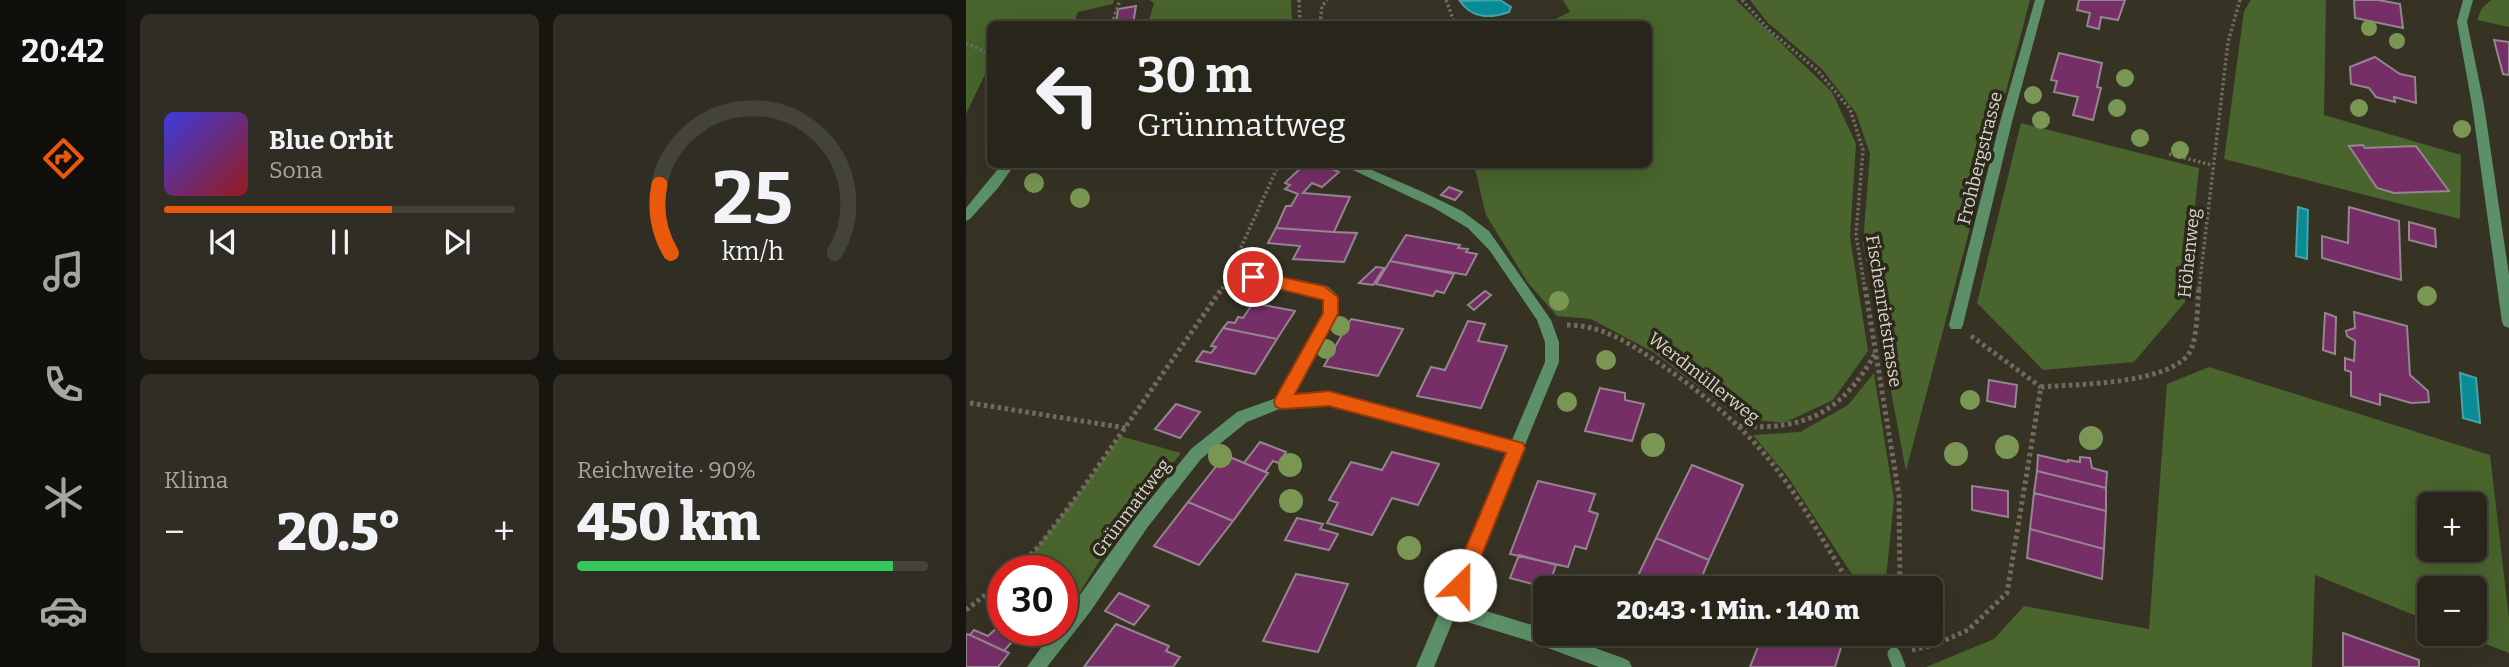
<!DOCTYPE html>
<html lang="de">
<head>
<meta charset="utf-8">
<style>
  :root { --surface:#28261b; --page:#302e24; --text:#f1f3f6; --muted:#a5a5a3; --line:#44433a; --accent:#ea580c }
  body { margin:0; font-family:Bitter,serif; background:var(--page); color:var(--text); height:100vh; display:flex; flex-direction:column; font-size:26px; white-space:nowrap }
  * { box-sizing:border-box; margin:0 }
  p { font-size:23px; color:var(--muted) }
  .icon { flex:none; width:38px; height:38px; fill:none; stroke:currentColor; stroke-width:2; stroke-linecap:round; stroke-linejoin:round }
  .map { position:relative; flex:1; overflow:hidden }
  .sheet { display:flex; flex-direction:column; gap:14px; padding:14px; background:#16150f; width:840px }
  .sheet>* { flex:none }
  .top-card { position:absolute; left:21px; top:21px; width:665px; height:147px; border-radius:10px; box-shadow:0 7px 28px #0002,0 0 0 2px var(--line); background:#28261b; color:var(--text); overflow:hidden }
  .controls { position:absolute; left:1451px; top:492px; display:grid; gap:14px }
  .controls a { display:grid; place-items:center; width:70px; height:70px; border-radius:10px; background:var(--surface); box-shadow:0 7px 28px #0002,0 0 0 2px var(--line); font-size:35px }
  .speed { position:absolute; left:21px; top:555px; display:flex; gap:14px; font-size:35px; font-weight:700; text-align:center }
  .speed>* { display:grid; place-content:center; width:91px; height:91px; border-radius:50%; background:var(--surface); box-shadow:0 7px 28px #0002,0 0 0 2px var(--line); line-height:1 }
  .speed .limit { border:10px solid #d22; background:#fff; color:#111 }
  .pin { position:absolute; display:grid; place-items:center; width:60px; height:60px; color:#fff; margin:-30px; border:4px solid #fff; border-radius:50%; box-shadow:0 2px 7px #0007 }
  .me { position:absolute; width:77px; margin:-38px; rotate:23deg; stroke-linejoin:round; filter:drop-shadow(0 0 5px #0008) }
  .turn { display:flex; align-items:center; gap:24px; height:147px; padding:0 35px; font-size:32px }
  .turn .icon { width:91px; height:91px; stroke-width:2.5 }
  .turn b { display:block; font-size:49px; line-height:60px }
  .big { font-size:52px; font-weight:800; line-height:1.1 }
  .sheet .card { flex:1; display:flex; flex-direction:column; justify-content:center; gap:10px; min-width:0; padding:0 24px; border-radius:10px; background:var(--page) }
  .sheet .dial { align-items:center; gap:0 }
  .dial svg { height:182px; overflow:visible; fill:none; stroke:var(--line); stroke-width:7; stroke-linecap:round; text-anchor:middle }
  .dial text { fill:var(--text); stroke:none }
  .song { display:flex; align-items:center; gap:21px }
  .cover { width:84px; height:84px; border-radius:10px; background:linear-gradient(135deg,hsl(240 70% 55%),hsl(0 70% 35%)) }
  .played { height:7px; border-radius:4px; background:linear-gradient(90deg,var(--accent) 65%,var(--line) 65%) }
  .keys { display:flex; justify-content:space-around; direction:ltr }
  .heat { display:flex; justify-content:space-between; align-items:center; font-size:38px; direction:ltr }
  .charge { height:10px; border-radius:5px; background:linear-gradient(90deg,#34c759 90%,var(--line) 0) }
  .sheet .tiles { flex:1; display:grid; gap:14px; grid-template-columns:repeat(2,1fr) }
  .trip { position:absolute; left:567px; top:576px; width:410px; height:70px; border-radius:10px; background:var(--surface); box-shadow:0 7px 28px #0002,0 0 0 2px var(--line); font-weight:800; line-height:70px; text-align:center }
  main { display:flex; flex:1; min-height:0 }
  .tab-bar { display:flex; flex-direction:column; width:126px; justify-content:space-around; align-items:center; background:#100f0b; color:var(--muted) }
  .tab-bar .icon { width:49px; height:49px }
  .tab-bar .on { color:var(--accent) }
  .tab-bar b { font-size:32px; color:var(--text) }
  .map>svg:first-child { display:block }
  .green { fill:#49642d; fill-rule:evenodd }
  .water { fill:#088d97; stroke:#47a3a7; stroke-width:2 }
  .building { fill:#762e67; stroke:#958590; stroke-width:2 }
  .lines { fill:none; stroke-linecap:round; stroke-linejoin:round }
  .path-far1 { stroke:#6f6b5f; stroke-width:3.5; stroke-dasharray:2.5 2.5; stroke-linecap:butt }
  .path { stroke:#6f6b5f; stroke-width:5; stroke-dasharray:3.5 3.5; stroke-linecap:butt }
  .lane-far1 { stroke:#5c9068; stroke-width:10 }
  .lane { stroke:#5c9068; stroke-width:13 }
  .street { fill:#5c9068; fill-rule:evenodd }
  .tree { fill:#799653 }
  .route { fill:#ea580c; stroke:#983908; stroke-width:2 }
  .labels { text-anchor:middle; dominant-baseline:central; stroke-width:7; stroke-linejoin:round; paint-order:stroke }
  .street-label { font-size:18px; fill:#d9d6cd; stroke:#2c281a }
</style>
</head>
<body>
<main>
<nav class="tab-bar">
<b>20:42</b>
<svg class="icon on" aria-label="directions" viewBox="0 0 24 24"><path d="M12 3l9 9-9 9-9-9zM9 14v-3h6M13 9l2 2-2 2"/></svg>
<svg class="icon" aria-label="music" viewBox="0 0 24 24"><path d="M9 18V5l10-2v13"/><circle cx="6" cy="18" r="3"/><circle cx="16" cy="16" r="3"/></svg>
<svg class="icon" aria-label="phone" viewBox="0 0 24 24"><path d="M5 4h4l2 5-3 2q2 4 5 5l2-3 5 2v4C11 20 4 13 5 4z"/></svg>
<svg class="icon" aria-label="climate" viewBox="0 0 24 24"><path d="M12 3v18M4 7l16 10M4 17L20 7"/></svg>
<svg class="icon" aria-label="car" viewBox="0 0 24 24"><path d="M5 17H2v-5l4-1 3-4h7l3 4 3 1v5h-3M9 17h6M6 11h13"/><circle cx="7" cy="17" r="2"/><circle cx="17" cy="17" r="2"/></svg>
</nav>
<section class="sheet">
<div class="tiles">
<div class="card">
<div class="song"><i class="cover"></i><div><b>Blue Orbit</b><p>Sona</p></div></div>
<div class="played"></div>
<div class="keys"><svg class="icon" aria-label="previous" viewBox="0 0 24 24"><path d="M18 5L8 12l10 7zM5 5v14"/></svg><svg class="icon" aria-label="pause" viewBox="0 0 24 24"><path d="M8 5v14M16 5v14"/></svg><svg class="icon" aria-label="next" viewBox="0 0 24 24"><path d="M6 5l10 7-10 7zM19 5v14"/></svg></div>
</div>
<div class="card dial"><svg viewBox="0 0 100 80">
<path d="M14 69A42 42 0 1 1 86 69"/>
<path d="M14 69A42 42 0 0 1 9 39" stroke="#ea580c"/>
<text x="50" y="56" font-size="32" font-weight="700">25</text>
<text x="50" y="72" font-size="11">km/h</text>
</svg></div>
<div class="card"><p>Klima</p>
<div class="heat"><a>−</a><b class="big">20.5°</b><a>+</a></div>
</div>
<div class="card"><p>Reichweite · 90%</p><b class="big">450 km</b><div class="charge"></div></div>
</div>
</section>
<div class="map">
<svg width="1543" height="667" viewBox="0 0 1543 667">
  <rect width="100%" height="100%" fill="#363224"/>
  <path class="green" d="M0,0H148L147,4L112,12L107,24H24V64L0,114Z
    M183,0H325L326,24H182L188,3Z
    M597,0H770L866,92L890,144L884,237L902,351L867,400L818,423L774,418L687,352L625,319L591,316L562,283L520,215L508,165L682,164V24H559L581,23L604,12Z
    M784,0H1064L940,471L897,243L904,154L890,113L856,69L801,22Z
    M1285,0H1360L1358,115L1495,155L1494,219L1258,159L1278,11Z
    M1525,0H1543V27L1511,20L1516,8Z
    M1055,123L1233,168L1219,302L1168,362L1077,370L1011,303Z
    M1243,367L1524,455L1543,618V653L1494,634H1508V588H1463V621L1349,575L1346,667H960L1028,639L1058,606L1183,629L1201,384ZM1463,504H1508V550H1463Z
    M908,373L928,500L919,588H895L822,477L787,435L834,432L882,405Z
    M154,436L215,453L151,532L110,599L97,605L96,570H54L117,488Z"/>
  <path class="water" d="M534,0L545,7L543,12C524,19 505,18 494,1Z
    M1332,207L1342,210L1341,259L1330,256Z
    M1494,373L1510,378L1514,423L1497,418Z"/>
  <path class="building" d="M1113,0H1159L1152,20L1135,17L1133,29L1121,26L1124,13L1111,10Z
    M1388,0H1412L1434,4L1437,28L1389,18Z
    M170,6L167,24H150L152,9Z
    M1528,40L1543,42V75L1537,74Z
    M1093,53L1136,63L1131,87L1135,88L1127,120L1107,115L1112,97L1088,92L1091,81L1085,80Z
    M1409,57L1434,74L1449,77L1450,103L1428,97L1429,102L1410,97L1403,88L1385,84L1384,67Z
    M1397,145L1399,148L1450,146L1483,191L1428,193L1411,188L1383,146Z
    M339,164H355L373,172L356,187L346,183L337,193L384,197L368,232L310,228L320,206H325L332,194L319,189L324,185L319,183Z
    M483,187L496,192L489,200L475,195Z
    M1383,207L1433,221L1435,280L1356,258V236L1382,243Z
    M1443,222L1469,229L1470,247L1443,240Z
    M310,228L368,232L391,233L378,262L327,259L334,246L302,243Z
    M440,235L494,245L492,248L502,249L500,252L511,254L500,275L424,261Z
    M424,261L488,274L478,293L470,291L467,296L410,284Z
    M410,267L418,268L407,285L393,283Z
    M519,291L525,295L508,310L502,305Z
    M287,303L329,311L311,339L257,328L262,322L269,323L272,317L277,318Z
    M1388,312L1441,326L1444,375L1462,391L1463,402L1445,403L1414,394V405L1385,396V372L1379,370V358L1388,361L1389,341L1381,336L1380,331L1389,328Z
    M1359,313L1370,317L1369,354L1357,350Z
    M385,319L437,329L412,376L358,366Z
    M502,321L519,324L512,341L541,346L515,408L451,396L465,367L479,370Z
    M257,328L311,339L289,374L230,361L237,351L245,353L250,347L245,346Z
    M1023,380L1051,385L1049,407L1021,401Z
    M634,388L659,393V400L678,404L666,441L619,431Z
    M210,404L234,412L214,438L189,429Z
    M294,442L320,452L313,463L307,461L299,472L278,463Z
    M426,452L473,464L452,505L426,498L406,535L361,523L372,503L363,500L385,462L416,470Z
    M259,455L302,473L267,521L222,502Z
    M1072,455L1102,462V460L1114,462V457L1124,458L1126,468L1141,472L1140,488L1071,471Z
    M726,465L777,485L743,560L690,538Z
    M1071,471L1140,488V511L1068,493Z
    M572,481L629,494L623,511L632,514L620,549L609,546L602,567L544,554Z
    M1006,486L1042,491V517L1006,510Z
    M1068,493L1140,511L1138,549L1064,529Z
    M222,502L267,521L233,565L188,546Z
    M331,518L357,524L354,529L372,534L363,550L319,540Z
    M1064,529L1138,549L1136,579L1061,558Z
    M690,538L743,560L731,588H666Z
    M553,555L590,565L582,588L544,578Z
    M330,574L382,584L352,652L297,641Z
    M153,593L183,606L168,625L139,611Z
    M37,622V630H56L38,651L4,635L8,630L22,636Z
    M150,624L203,646L200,651L214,657L207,667H118Z
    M1377,633L1453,660V667H1377Z
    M0,634L4,635L43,653L32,667H0Z
    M680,634H710L705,645Z
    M797,634H858L877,641L869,667H784Z"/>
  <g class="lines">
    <path class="path-far1" d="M333,0L334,24
      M480,0L489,24
      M776,0L803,30L851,70L884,109L897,150L890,235L899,289
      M146,24L154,0
      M354,24L356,6L361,0
      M0,43L24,54
      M1203,154L1246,165
      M256,289L313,164
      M1233,289L1262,42L1274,0"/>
    <path class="path" d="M899,287L933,495L934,588
      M601,325C637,325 664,344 693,363C729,388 766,417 795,450C831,491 857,541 886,588
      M1005,336L1075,387
      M1075,387C1109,384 1214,385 1226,347C1232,329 1231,306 1233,287
      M4,403L160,428
      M773,426C841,431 877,411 910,352
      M50,570L74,545L117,488L257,287
      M0,610L37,581
      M946,650L968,645L1002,630L1041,593L1075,387"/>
    <path class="lane-far1" d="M287,277L343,289"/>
    <path class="lane" d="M316,402L365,314L364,297L358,292L335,287
      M928,654L933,667"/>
    <path class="street" d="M1069,0H1079L1046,122L997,325L995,329H985L983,325L1034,122Z
      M1497,0H1507L1501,22L1518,105L1543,275V328L1538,326L1536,322L1506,105L1491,22Z
      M36,164H49L32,188L4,219L0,221V208Z
      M374,164H392L457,192L496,211L523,231L585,320L593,342V362L494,603L579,629V634H590L657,658L663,661L666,667H633L563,641L488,618L468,667H450L541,452L363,404L316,408L281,422L235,459L181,528L124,612L81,667H61L88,630H96V620L169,518L225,449L271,412L316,396L363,392L546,440L579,362V342L571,320L524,251L502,228L468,208Z"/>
  </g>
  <g class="tree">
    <circle cx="1403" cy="28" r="8"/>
    <circle cx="1431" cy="41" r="8"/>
    <circle cx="1159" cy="78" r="9"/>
    <circle cx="1067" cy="95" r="9"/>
    <circle cx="1151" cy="108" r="9"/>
    <circle cx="1393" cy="108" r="9"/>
    <circle cx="1075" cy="120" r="9"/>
    <circle cx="1496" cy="129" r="9"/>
    <circle cx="1174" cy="138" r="9"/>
    <circle cx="1214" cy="150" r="9"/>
    <circle cx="68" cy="183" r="10"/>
    <circle cx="114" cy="198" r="10"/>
    <circle cx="1461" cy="296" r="10"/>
    <circle cx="593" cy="301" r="10"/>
    <circle cx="374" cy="326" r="10"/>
    <circle cx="360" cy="349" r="10"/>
    <circle cx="640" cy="360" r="10"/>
    <circle cx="1004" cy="400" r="10"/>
    <circle cx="601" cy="402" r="10"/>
    <circle cx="1125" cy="438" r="12"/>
    <circle cx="687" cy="445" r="12"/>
    <circle cx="1041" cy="447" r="12"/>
    <circle cx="990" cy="454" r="12"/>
    <circle cx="254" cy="456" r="12"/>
    <circle cx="324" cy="465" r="12"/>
    <circle cx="325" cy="501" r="12"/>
    <circle cx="443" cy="548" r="12"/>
  </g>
  <path class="route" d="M287,271L358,286L372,297V314L329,394L363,391L557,443L559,448L501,592L494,595L487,592L484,585L540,453L363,406L316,409L310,407L308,402L310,397L357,313V300L281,281L279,277L281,273Z"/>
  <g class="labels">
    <g class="street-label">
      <text transform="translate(1014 158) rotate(-76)">Frohbergstrasse</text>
      <text transform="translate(1223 253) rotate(-84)">Höhenweg</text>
      <text transform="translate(918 311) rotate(81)">Fischenrietstrasse</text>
      <text transform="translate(738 378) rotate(38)">Werdmüllerweg</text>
      <text transform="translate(165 508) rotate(-53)">Grünmattweg</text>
    </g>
  </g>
</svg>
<div class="controls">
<a>+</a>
<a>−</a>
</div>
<div class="speed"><div class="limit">30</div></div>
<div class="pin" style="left:287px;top:277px;background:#d93025"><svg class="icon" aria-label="arrive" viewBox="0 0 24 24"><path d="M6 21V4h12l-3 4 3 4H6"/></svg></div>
<svg class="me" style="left:494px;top:585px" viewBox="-20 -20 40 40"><circle r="19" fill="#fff"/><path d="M0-13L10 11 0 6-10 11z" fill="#ea580c"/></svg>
<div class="trip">20:43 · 1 Min. · 140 m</div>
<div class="top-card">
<div class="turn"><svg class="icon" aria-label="left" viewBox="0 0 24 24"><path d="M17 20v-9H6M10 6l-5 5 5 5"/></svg><div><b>30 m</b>Grünmattweg</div></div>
</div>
</div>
</main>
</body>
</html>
